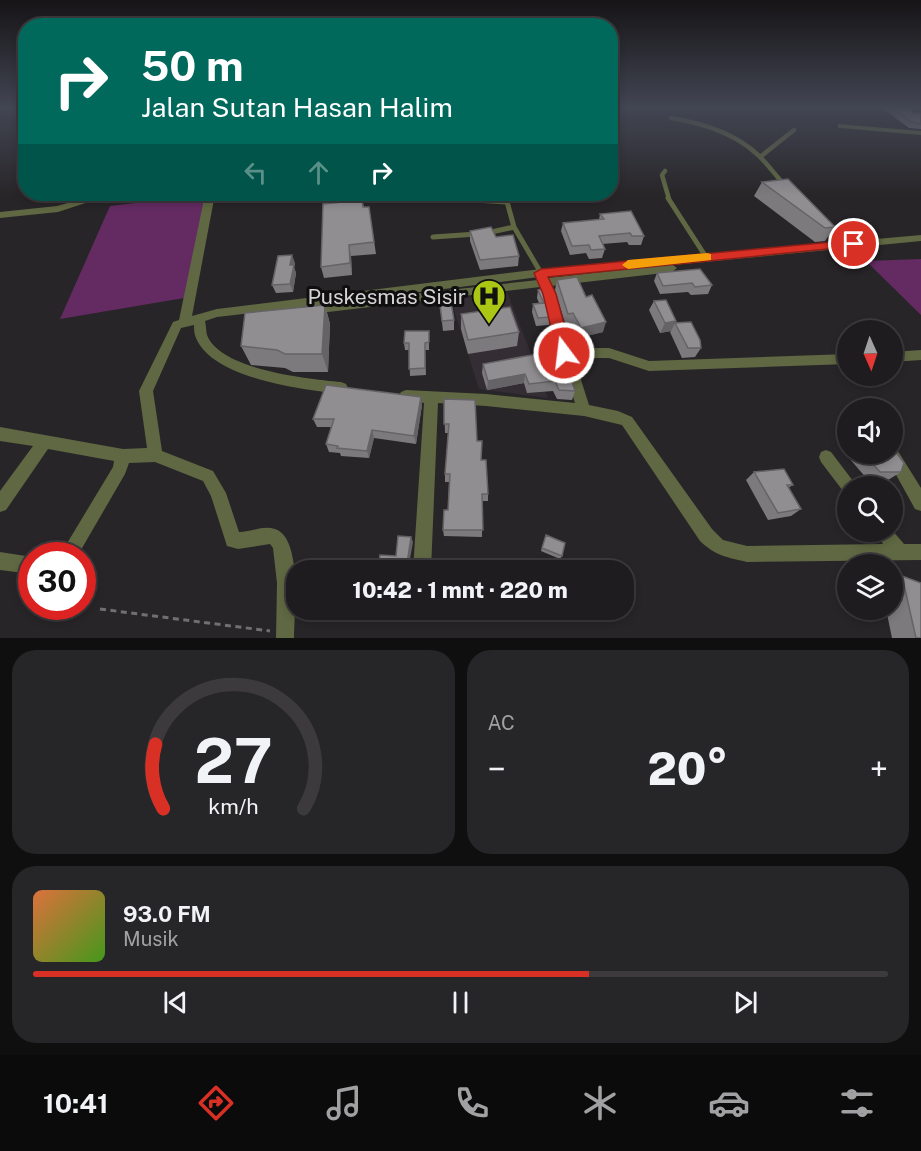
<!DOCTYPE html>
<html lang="id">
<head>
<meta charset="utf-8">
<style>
  :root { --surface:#1e1c1e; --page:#262527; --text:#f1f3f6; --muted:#a1a1a4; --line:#3c3a3c; --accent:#d93025 }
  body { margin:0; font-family:"Public Sans",sans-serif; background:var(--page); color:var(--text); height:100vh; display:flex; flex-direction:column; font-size:22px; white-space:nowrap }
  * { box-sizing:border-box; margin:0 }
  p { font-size:20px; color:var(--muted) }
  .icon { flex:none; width:33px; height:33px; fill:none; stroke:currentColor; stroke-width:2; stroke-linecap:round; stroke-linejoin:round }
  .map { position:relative; height:638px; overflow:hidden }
  .drawer { display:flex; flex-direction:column; gap:12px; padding:12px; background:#100f10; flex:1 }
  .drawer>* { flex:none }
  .banner { position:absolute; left:18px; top:18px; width:600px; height:183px; border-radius:24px; box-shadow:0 3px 9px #0003,0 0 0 2px var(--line); background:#00695c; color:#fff; overflow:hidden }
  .needle { width:39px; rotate:177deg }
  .tools { position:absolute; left:837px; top:320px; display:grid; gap:12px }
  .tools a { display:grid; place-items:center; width:66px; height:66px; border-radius:50%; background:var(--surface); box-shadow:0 3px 9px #0003,0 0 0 2px var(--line); font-size:30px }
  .speed { position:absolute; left:18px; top:542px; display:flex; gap:12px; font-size:30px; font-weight:700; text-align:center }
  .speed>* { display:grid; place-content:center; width:78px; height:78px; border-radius:50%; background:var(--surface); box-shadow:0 3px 9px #0003,0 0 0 2px var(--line); line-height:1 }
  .speed .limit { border:9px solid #d22; background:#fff; color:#111 }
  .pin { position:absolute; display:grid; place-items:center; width:51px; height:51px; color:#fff; margin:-26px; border:3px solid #fff; border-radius:50%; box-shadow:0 2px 6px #0007 }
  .me { position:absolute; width:66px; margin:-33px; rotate:345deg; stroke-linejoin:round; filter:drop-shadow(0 0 4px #0008) }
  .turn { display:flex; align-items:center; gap:21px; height:126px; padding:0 24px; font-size:27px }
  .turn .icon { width:78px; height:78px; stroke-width:2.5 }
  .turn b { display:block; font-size:42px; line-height:51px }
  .lanes { display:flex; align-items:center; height:57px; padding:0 24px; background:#0003; justify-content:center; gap:30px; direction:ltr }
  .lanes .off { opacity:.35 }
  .big { font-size:45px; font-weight:800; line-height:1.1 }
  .drawer .tile { flex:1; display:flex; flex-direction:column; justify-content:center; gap:9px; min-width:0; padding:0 21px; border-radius:24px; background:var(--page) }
  .drawer .dial { align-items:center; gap:0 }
  .dial svg { height:156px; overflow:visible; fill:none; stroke:var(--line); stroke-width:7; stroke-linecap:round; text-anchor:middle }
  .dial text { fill:var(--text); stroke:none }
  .song { display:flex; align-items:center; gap:18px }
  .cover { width:72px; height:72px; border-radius:9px; background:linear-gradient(135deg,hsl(20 70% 55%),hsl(100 70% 35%)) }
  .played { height:6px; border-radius:3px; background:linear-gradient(90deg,var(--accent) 65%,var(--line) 65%) }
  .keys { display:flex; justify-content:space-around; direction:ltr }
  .heat { display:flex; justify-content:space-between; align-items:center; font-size:33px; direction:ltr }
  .drawer .tiles { flex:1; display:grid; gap:12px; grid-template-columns:1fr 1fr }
  .tile:last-child { grid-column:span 2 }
  .trip { position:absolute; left:286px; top:560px; width:348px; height:60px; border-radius:24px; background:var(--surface); box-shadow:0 3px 9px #0003,0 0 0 2px var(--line); font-weight:800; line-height:60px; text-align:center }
  .tabs { display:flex; height:96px; justify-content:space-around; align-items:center; background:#0c0b0c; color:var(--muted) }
  .tabs .icon { width:42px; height:42px }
  .tabs .active { color:var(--accent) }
  .tabs b { font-size:27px; color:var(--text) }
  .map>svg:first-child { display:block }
  .built { fill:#342d34 }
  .green { fill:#632b62 }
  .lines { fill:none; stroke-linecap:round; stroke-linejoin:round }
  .path { stroke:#716f71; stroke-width:3; stroke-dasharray:6 4.5; stroke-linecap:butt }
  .service-far1 { stroke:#5f6842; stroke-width:4.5 }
  .service { stroke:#5f6842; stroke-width:5 }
  .minor { fill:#5f6842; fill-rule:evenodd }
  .wall { fill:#7d7a7d }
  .shaded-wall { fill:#666366 }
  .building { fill:#918e91; stroke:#666366; stroke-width:1.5 }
  .route { fill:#d93025; stroke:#8d1f18; stroke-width:1.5 }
  .slow { fill:#f59e0b }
  .labels { text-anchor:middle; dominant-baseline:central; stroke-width:6; stroke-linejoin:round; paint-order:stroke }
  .poi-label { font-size:21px; fill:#d5d3d4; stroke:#100f10; text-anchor:end }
</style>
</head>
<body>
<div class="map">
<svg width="921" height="638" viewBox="0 0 921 638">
  <rect width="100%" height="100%" fill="#282528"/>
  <path class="built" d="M507,292L548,398L479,389L451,300Z"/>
  <path class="green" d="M205,195L184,298L60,319L110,206Z
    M921,259V315L866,261Z"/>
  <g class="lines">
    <path class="path" d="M100,609L270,631"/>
    <path class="service-far1" d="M671,118C702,123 735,133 758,155C768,164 775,175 784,184
      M760,157L794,130
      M665,171L662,175L669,199
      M396,194L466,199
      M505,194L506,199"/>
    <path class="service" d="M445,198L506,202
      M506,198L514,227L541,273
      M668,198L706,257
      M825,229L839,245
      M487,233L514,227
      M433,237L477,234"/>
    <path class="minor" d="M838,124L921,131V135L841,128H838Z
      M100,194H113L58,212L0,218V212L57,206Z
      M205,194H215L192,316L217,309L541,269L921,235V241L673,265L677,268L672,272L551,286L571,348H609L649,361L848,354V364L649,371L609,358H574L589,405L618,411L632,417L712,529L723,540L747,546L883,544L875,531L892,530L904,544H921V560L747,562C726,557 716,556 700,541L622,425L584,416L486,406L438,403L431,570H413L424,403L401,400L399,396L401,392L406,390L486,394L575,403L561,357L558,353L559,350L540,287L311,314L305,310L311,306L217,317L205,321C206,325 206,331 207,335C220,370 309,379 341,382L346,384L348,388L346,392L341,394C302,389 213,379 196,338C194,334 194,329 194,325L181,328L153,391L162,451L213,471L226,493L239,532C251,532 263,525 275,529C303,538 294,614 294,638H276L277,583L273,548L270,544L238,549L227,546L211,496L203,481L155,462L129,463L125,474L78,555H60L113,467L114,461L48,449L6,510L0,512V491L33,446L0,441V427L123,449L147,448L139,391L173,322L179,320ZM655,266L548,278L547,276ZM539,277L538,280L315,305Z
      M921,350V360L892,362V352Z
      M892,447L896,448L921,488V511L915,509L884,453H892Z
      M826,450L831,452L853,481L856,486H848V493L843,491L821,462L819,457L821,452Z
      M0,552L32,557V574L0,570Z"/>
  </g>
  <path class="wall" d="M881,107H910L913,113L921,114V129L909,128Z
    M762,182L835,227L825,241L815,242L754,196Z
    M362,200L364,207H369L376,254L351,256L352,275L324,278L321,267Z
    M600,214L644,236L641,245H629L627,242L602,244L605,249L602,258L589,259L586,253L570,255L561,231L563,223L599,220Z
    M470,231L496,237L519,256L518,266L480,270L470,241Z
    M295,263L294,267L296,273L293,292L276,293L272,285Z
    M657,273L712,285L708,294L691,295L688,292L660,294L654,281Z
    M557,280L603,332L578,338L570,323H565L555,290Z
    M538,290L551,317L549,325L536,326L532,312L533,304L539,303L537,298Z
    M439,297L454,320V330L443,331Z
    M654,301L701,348L695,357L682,358L670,332L671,331L660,333L649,310Z
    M325,305L330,324L328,372H293L285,368L251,365L241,346Z
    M461,314L519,332L517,346L468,354L461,329Z
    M429,338V350H425L426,375L410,376L409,350H405L404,343Z
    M539,360L575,391L572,400L557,399L553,391L527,393L524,383L487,390L482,373L483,364Z
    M444,399L477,441L488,494V501H482V537L444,536L443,530L448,510L449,482H445V474L448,433H445Z
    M422,405L416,444L374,438L369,458L341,456L340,453L329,452L326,444L331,427H317L313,419Z
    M848,447V453H892L901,472L888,480H868L843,451Z
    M754,472L793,485L788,488L801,509L791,516L768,520L746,480Z
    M546,535L562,556L560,559L541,551Z
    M902,576L921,638H892L886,609H892V580Z"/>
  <path class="shaded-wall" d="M349,245L351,256L352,275L350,263Z
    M292,255L295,263L294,267L296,273L293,292L290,284V265Z
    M325,305L330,324L328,372L322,354Z
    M676,321L671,331L660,333L665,323Z
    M606,322L603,332L578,338L581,328Z
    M525,374L524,383L487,390L488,381Z
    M421,397L422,405L416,444L414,436Z
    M372,430L374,438L369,458L367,451Z
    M411,537L413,542L408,570H406Z"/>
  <path class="building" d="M891,107H910L913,113H920L921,114V124L912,122Z
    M788,179L835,227L825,228L762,182Z
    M362,200L363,207H369L374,242L349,245L350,263L321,267L323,204Z
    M631,211L644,236H632L630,233L599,236L605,249L591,250L589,245L572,246L563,223L604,219L600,214Z
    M491,227L496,237L513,235L519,256L480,260L470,231Z
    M292,255L290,265H294L290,284L272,285L278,256Z
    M700,269L712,285L695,287L692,283L663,286L657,273Z
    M577,277L586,297L592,295L606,322L581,328L573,313L568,314L557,280Z
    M542,289L551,317L538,318L533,304L544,303L538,290Z
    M450,296L454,320L442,321L439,297Z
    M666,300L676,321L665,323L654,301Z
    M325,305L322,354H285L277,350L241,346L245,313Z
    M510,307L519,332L468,340L461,314Z
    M691,322L700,340L701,348H688L675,323Z
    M405,331H429V342L425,343V368L409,369V343H404Z
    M537,354L539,360L564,357L575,391L559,390L555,381L529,384L525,374L488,381L483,364Z
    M326,385L421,397L414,436L372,430L367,451L337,448L338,446L326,444L334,419H313Z
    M444,399L475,400L477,441H482L481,460H486L488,494H482L483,530H443L444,510H448L450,474H445L449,424H444Z
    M892,447L904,463L901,472H880L863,453H892Z
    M784,469L793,485H787L801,509L778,513L754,472Z
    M546,535L565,543L562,556L542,548Z
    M398,536L411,537L406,570H378L380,555L396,556Z
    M902,576L921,583V638H916Z"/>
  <linearGradient id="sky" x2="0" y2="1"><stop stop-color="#161416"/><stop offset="0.55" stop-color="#424653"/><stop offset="1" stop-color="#424653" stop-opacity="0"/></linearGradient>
  <rect width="921" height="196" fill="url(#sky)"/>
  <path class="route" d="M854,240L858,241V246L548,277L556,294L572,353L564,359L557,353L543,294L534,273L541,269Z"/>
  <path class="slow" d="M707,253L711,254V260L628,269L622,265L628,260Z"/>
  <defs>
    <g id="hospital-pin" transform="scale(1.725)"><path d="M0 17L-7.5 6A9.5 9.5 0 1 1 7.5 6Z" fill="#abc615" stroke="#100f10"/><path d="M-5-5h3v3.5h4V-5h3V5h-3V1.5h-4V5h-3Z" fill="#111"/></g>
  </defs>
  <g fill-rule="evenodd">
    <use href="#hospital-pin" x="489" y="296"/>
  </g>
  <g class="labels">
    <g class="poi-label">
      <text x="466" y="296">Puskesmas Sisir</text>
    </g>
  </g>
</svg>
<div class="tools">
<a><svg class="needle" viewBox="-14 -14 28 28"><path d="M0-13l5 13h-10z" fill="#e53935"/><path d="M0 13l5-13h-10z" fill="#a1a1a4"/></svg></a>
<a><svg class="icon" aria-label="sound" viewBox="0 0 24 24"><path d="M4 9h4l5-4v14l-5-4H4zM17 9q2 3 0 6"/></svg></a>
<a><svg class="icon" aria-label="search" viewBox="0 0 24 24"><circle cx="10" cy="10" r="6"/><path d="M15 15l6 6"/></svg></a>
<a><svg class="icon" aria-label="layers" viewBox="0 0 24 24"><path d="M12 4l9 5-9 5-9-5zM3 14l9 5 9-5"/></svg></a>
</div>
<div class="speed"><div class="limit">30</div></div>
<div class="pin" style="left:854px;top:244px;background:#d93025"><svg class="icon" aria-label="arrive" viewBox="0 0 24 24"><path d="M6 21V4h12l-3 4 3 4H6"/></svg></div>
<svg class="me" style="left:564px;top:353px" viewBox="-20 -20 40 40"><circle r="17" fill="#d93025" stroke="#fff" stroke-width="3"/><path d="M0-11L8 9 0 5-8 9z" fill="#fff"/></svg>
<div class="trip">10:42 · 1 mnt · 220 m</div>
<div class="banner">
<div class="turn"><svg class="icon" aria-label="right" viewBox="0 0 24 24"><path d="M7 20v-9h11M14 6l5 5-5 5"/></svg><div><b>50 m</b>Jalan Sutan Hasan Halim</div></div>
<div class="lanes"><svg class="icon off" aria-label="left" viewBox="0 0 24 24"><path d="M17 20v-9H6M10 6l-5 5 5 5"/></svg><svg class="icon off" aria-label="ahead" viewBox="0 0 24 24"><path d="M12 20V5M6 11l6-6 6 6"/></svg><svg class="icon" aria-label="right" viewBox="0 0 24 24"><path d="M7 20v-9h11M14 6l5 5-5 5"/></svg></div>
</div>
</div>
<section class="drawer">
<div class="tiles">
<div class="tile dial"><svg viewBox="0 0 100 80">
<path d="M14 69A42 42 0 1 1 86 69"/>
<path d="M14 69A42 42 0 0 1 10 36" stroke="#d93025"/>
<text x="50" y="56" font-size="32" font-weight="700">27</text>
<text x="50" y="72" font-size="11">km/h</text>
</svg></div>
<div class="tile"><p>AC</p>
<div class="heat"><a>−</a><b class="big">20°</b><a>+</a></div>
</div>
<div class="tile">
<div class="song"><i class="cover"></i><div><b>93.0 FM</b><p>Musik</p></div></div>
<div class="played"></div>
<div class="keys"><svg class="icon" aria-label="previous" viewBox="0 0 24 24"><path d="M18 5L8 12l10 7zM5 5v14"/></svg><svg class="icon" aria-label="pause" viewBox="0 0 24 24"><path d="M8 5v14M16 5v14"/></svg><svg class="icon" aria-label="next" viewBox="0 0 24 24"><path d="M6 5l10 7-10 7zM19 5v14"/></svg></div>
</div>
</div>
</section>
<nav class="tabs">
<b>10:41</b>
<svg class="icon active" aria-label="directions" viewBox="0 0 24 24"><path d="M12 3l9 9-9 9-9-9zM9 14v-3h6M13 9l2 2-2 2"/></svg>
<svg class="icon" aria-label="music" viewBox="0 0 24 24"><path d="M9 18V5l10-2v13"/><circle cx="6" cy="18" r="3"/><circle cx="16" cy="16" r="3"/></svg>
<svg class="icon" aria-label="phone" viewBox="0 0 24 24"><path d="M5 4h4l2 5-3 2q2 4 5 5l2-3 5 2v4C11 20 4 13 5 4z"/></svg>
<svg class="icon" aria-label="climate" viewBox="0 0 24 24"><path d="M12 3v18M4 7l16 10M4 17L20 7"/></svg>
<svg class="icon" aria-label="car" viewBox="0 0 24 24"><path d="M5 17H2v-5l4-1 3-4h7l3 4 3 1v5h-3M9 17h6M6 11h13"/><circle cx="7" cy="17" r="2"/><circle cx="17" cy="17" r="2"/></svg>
<svg class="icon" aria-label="filters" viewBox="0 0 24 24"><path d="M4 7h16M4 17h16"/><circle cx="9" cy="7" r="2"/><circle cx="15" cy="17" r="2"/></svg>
</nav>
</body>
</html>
